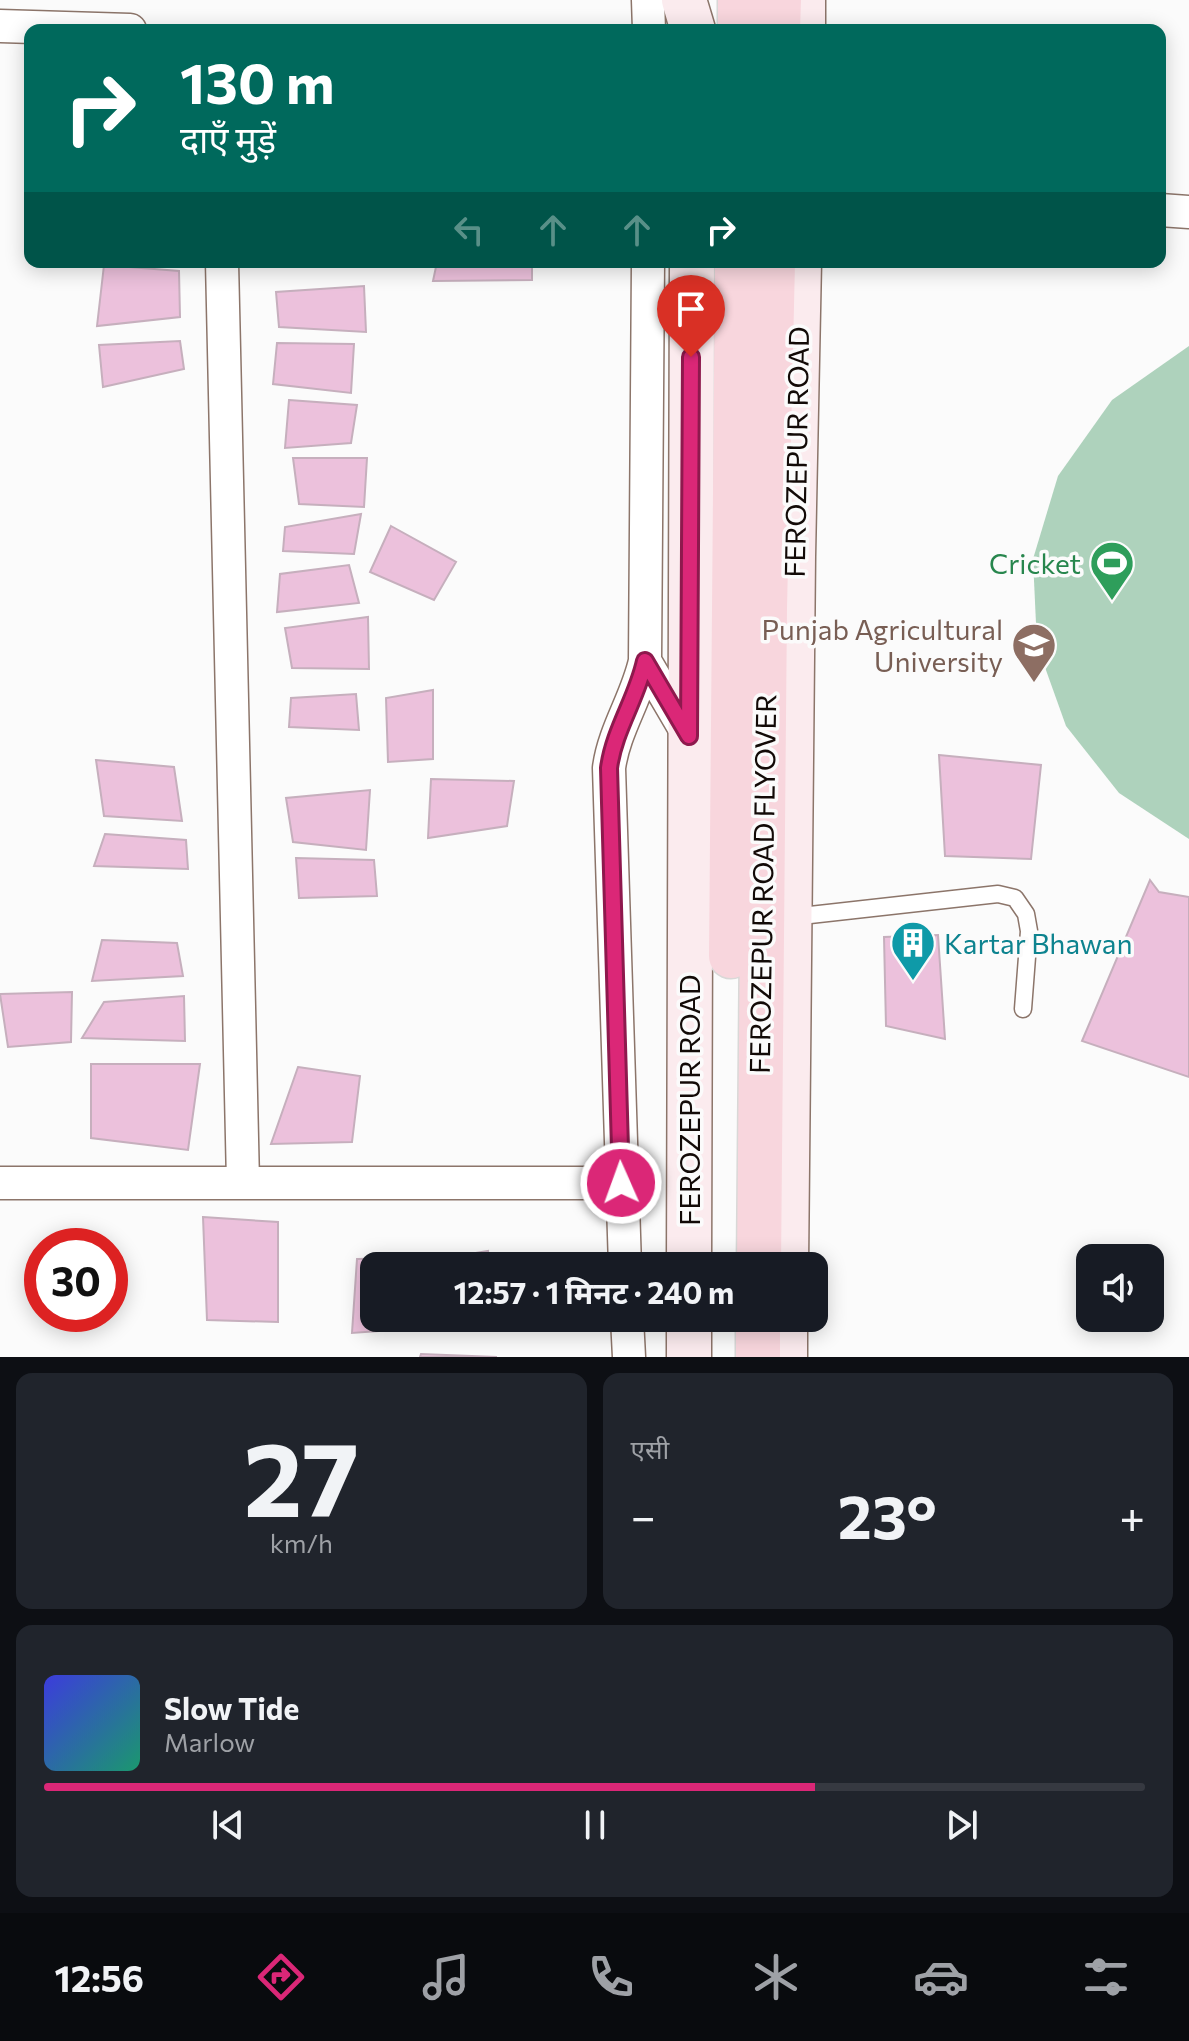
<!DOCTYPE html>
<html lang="hi">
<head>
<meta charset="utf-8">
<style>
  :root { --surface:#171b24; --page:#20242c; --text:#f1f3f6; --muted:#9ea1a6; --line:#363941; --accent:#db2777 }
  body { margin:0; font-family:Commissioner,"Noto Sans Devanagari",sans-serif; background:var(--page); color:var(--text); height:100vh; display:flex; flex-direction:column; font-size:30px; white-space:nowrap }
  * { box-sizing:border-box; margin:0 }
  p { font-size:26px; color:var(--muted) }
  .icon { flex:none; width:44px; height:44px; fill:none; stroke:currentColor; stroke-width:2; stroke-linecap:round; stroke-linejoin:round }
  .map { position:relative; height:1357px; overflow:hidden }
  .sheet { display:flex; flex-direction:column; gap:16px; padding:16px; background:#0d0f14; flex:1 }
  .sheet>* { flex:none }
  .guide { position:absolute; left:24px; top:24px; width:1142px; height:244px; border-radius:16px; box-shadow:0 4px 20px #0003; background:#00695c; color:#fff; overflow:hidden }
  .controls { position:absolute; left:1076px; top:1244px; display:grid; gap:16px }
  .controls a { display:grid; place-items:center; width:88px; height:88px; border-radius:16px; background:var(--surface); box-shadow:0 4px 20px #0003; font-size:40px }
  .speed { position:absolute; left:24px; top:1228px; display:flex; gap:16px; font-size:40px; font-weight:700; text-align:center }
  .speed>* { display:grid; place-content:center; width:104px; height:104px; border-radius:50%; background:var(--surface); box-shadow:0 4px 20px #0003; line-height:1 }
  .speed .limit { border:12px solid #d22; background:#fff; color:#111 }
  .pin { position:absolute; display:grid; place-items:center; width:68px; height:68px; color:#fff; margin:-82px -34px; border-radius:50% 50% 50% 0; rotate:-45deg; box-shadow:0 0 8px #0007 }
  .pin .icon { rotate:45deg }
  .me { position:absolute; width:88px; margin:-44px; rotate:358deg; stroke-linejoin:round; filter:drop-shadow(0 0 6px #0008) }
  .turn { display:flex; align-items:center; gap:28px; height:168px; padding:0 24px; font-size:36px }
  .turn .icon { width:104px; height:104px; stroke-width:2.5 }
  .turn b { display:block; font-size:56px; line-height:68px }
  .lanes { display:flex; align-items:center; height:76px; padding:0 24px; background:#0003; justify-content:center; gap:40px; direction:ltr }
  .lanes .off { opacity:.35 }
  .big { font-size:60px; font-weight:700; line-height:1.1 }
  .sheet .card { flex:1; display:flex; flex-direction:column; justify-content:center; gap:12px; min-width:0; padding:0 28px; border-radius:16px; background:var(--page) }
  .sheet .dial { align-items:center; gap:0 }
  .dial b { font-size:104px; line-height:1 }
  .song { display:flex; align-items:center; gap:24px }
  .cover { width:96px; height:96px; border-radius:12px; background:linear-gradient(135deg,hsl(240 70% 55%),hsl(160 70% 35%)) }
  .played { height:8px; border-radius:4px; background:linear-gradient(90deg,var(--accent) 70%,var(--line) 70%) }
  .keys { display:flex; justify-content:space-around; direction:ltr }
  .heat { display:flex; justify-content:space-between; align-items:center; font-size:44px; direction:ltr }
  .sheet .tiles { flex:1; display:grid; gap:16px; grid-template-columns:1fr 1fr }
  .card:last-child { grid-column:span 2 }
  .trip { position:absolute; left:360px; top:1252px; width:468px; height:80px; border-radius:16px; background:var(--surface); box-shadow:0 4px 20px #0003; font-weight:700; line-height:80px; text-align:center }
  .menu { display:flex; height:128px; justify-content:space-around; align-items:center; background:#090b0e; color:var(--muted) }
  .menu .icon { width:56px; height:56px }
  .menu .on { color:var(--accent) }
  .menu b { font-size:36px; color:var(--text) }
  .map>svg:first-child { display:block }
  .green { fill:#aed2bc }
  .building { fill:#ecc1dc; stroke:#c6afbd; stroke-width:2 }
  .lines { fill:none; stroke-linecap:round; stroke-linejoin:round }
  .service-casing { stroke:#8c756a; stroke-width:19 }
  .minor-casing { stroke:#8c756a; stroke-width:35 }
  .secondary-casing { stroke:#8c756a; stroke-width:47 }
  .primary-casing { stroke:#d9d8d7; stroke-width:47 }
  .service { stroke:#fff; stroke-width:16 }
  .minor { stroke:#fff; stroke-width:32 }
  .secondary { stroke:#fbebee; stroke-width:44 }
  .primary { stroke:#f8d6dd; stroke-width:44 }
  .route-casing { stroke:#8e194d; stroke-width:20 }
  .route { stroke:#db2777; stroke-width:14 }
  .labels { text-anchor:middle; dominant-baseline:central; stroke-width:7; stroke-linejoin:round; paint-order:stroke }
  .street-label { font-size:28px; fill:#120a07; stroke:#fbfbfb }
  .leisure-label { font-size:28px; fill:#27864d; stroke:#fbfbfb; text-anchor:end }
  .education-label { font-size:28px; fill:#785e54; stroke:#fbfbfb; text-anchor:end }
  .culture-label { font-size:28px; fill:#0d838f; stroke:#fbfbfb; text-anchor:start }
</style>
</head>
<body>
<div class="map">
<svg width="1189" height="1357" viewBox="0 0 1189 1357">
  <rect width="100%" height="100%" fill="#fbfbfb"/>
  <path class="green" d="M1189,346V839L1119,793L1066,726L1037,645L1033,559L1058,476L1112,400Z"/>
  <path class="building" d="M437,262H532V280L433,281Z
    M104,265L179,271L180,317L97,326Z
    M364,286L366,332L279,327L276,292Z
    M180,341L184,369L103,387L99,345Z
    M277,343L354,344L351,393L273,384Z
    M289,400L357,405L351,443L285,448Z
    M293,458H367L364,507L299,504Z
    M361,514L354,554L283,551L285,527Z
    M391,526L456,562L434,600L370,572Z
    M349,565L359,603L277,612L280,574Z
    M368,617L369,669L292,668L285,628Z
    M433,690V759L388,762L386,698Z
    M356,694L359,730L289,727L291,698Z
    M939,755L1041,765L1031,859L945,856Z
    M96,760L174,767L182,821L104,816Z
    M431,779L514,781L507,826L428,838Z
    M370,790L366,850L293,842L286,798Z
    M105,834L186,840L188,869L94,866Z
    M296,858L374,860L377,896L299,898Z
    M1150,880L1159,892L1189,897V1077L1082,1041Z
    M938,935L945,1039L886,1026L884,937Z
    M102,940L177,943L183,976L92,981Z
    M72,992L71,1042L8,1047L0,994Z
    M184,996L185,1041L82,1038L104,1002Z
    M91,1064H200L188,1150L91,1138Z
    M298,1067L360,1076L352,1142L271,1144Z
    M203,1217L278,1222V1322L207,1320Z
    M488,1251L489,1266H427V1261Z
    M409,1258L408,1266H374V1318H406V1329L352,1333L357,1259Z
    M421,1354L497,1357H420Z"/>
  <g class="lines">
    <g class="service-casing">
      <path id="service" d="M792,917L998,894L1015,898L1026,914L1029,931L1023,1009"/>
    </g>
    <g class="minor-casing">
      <path id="minor" d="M648,0L649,30
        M0,26L130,30
        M1160,210L1189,212
        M222,262L243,1182
        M645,661L689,736
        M0,1183H621
        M625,1266L609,768C614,730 637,698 645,661L648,262
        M627,1318L629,1357"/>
    </g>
    <g class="secondary-casing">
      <path id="secondary" d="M684,0L693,30
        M803,0V30
        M689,1266L692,262
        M786,1266L793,556L799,262
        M689,1357V1318
        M785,1357V1318"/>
    </g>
    <g class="primary-casing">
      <path id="primary" d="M740,30V0
        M778,30L779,0
        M731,956L737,262
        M759,1266L765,608L773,262
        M758,1318V1357"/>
    </g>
    <use href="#service" class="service"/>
    <use href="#minor" class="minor"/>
    <use href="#secondary" class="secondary"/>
    <use href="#primary" class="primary"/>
  </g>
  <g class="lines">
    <g class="route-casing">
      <path id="route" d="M621,1183L609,768C614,730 637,698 645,661L689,736L691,357"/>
    </g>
    <use href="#route" class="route"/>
  </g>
  <defs>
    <g id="stadium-pin" transform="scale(2.3)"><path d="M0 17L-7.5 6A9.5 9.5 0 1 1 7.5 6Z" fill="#2e9e5b" stroke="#fbfbfb"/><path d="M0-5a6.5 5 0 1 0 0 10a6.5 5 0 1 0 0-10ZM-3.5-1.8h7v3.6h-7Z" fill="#fff"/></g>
    <g id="university-pin" transform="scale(2.3)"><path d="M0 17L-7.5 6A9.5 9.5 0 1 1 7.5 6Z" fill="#8d6e63" stroke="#fbfbfb"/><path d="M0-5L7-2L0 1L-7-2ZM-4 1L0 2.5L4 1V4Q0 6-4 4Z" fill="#fff"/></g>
    <g id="building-pin" transform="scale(2.3)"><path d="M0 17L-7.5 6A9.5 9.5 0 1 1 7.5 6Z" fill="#0f9aa8" stroke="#fbfbfb"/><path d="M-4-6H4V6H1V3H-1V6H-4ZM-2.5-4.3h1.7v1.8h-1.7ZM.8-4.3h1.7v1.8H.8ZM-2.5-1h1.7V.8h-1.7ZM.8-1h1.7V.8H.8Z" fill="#fff"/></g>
  </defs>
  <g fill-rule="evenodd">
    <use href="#stadium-pin" x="1112" y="563"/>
    <use href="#university-pin" x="1034" y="645"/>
    <use href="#building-pin" x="913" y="943"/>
  </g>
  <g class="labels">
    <g class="street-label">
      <text transform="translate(796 452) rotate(-89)">FEROZEPUR ROAD</text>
      <text transform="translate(762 884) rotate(-89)">FEROZEPUR ROAD FLYOVER</text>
      <text transform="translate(689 1100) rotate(-90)">FEROZEPUR ROAD</text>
    </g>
    <g class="leisure-label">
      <text x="1081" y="563">Cricket</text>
    </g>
    <g class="education-label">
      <text x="1003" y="629">Punjab Agricultural<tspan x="1003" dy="32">University</tspan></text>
    </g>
    <g class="culture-label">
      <text x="944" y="943">Kartar Bhawan</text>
    </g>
  </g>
</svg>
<div class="controls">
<a><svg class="icon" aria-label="sound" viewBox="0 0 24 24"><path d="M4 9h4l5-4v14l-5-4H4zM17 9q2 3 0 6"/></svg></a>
</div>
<div class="speed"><div class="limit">30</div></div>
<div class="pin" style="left:691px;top:357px;background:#d93025"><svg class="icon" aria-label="arrive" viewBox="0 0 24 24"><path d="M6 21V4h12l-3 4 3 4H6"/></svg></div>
<svg class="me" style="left:621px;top:1183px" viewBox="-20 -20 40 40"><circle r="17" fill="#db2777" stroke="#fff" stroke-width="3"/><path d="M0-11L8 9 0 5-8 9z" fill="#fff"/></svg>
<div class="trip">12:57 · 1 मिनट · 240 m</div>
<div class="guide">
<div class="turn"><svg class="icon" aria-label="right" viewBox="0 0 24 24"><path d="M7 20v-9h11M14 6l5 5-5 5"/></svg><div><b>130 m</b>दाएँ मुड़ें</div></div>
<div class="lanes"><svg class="icon off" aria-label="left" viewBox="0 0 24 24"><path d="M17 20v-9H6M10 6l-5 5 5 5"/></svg><svg class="icon off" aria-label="ahead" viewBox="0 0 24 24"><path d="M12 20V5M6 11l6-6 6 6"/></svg><svg class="icon off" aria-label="ahead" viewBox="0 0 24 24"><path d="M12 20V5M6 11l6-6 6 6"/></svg><svg class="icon" aria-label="right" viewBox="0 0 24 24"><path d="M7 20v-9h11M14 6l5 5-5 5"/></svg></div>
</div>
</div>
<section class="sheet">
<div class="tiles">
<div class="card dial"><b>27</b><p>km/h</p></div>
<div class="card"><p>एसी</p>
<div class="heat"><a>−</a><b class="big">23°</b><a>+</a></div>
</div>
<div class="card">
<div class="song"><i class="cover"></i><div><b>Slow Tide</b><p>Marlow</p></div></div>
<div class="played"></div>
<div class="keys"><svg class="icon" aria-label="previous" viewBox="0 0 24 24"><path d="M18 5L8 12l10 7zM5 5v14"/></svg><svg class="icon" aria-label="pause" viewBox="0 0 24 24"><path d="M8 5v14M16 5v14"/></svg><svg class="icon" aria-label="next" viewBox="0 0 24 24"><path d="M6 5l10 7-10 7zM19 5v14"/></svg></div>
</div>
</div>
</section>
<nav class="menu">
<b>12:56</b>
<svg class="icon on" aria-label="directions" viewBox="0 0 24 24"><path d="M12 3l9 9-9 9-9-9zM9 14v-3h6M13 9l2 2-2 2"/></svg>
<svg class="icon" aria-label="music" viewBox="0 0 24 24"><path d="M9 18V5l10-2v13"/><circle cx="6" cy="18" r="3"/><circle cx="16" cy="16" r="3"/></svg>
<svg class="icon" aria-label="phone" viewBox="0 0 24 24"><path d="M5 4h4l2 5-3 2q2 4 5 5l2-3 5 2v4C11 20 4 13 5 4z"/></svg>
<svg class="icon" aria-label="climate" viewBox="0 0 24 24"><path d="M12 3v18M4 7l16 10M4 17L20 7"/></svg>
<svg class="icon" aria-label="car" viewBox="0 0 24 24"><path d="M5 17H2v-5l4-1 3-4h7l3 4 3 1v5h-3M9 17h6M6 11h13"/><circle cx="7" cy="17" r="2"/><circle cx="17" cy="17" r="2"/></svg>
<svg class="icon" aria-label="filters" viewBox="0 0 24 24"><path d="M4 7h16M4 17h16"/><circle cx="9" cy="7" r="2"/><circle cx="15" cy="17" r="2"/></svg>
</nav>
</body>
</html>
